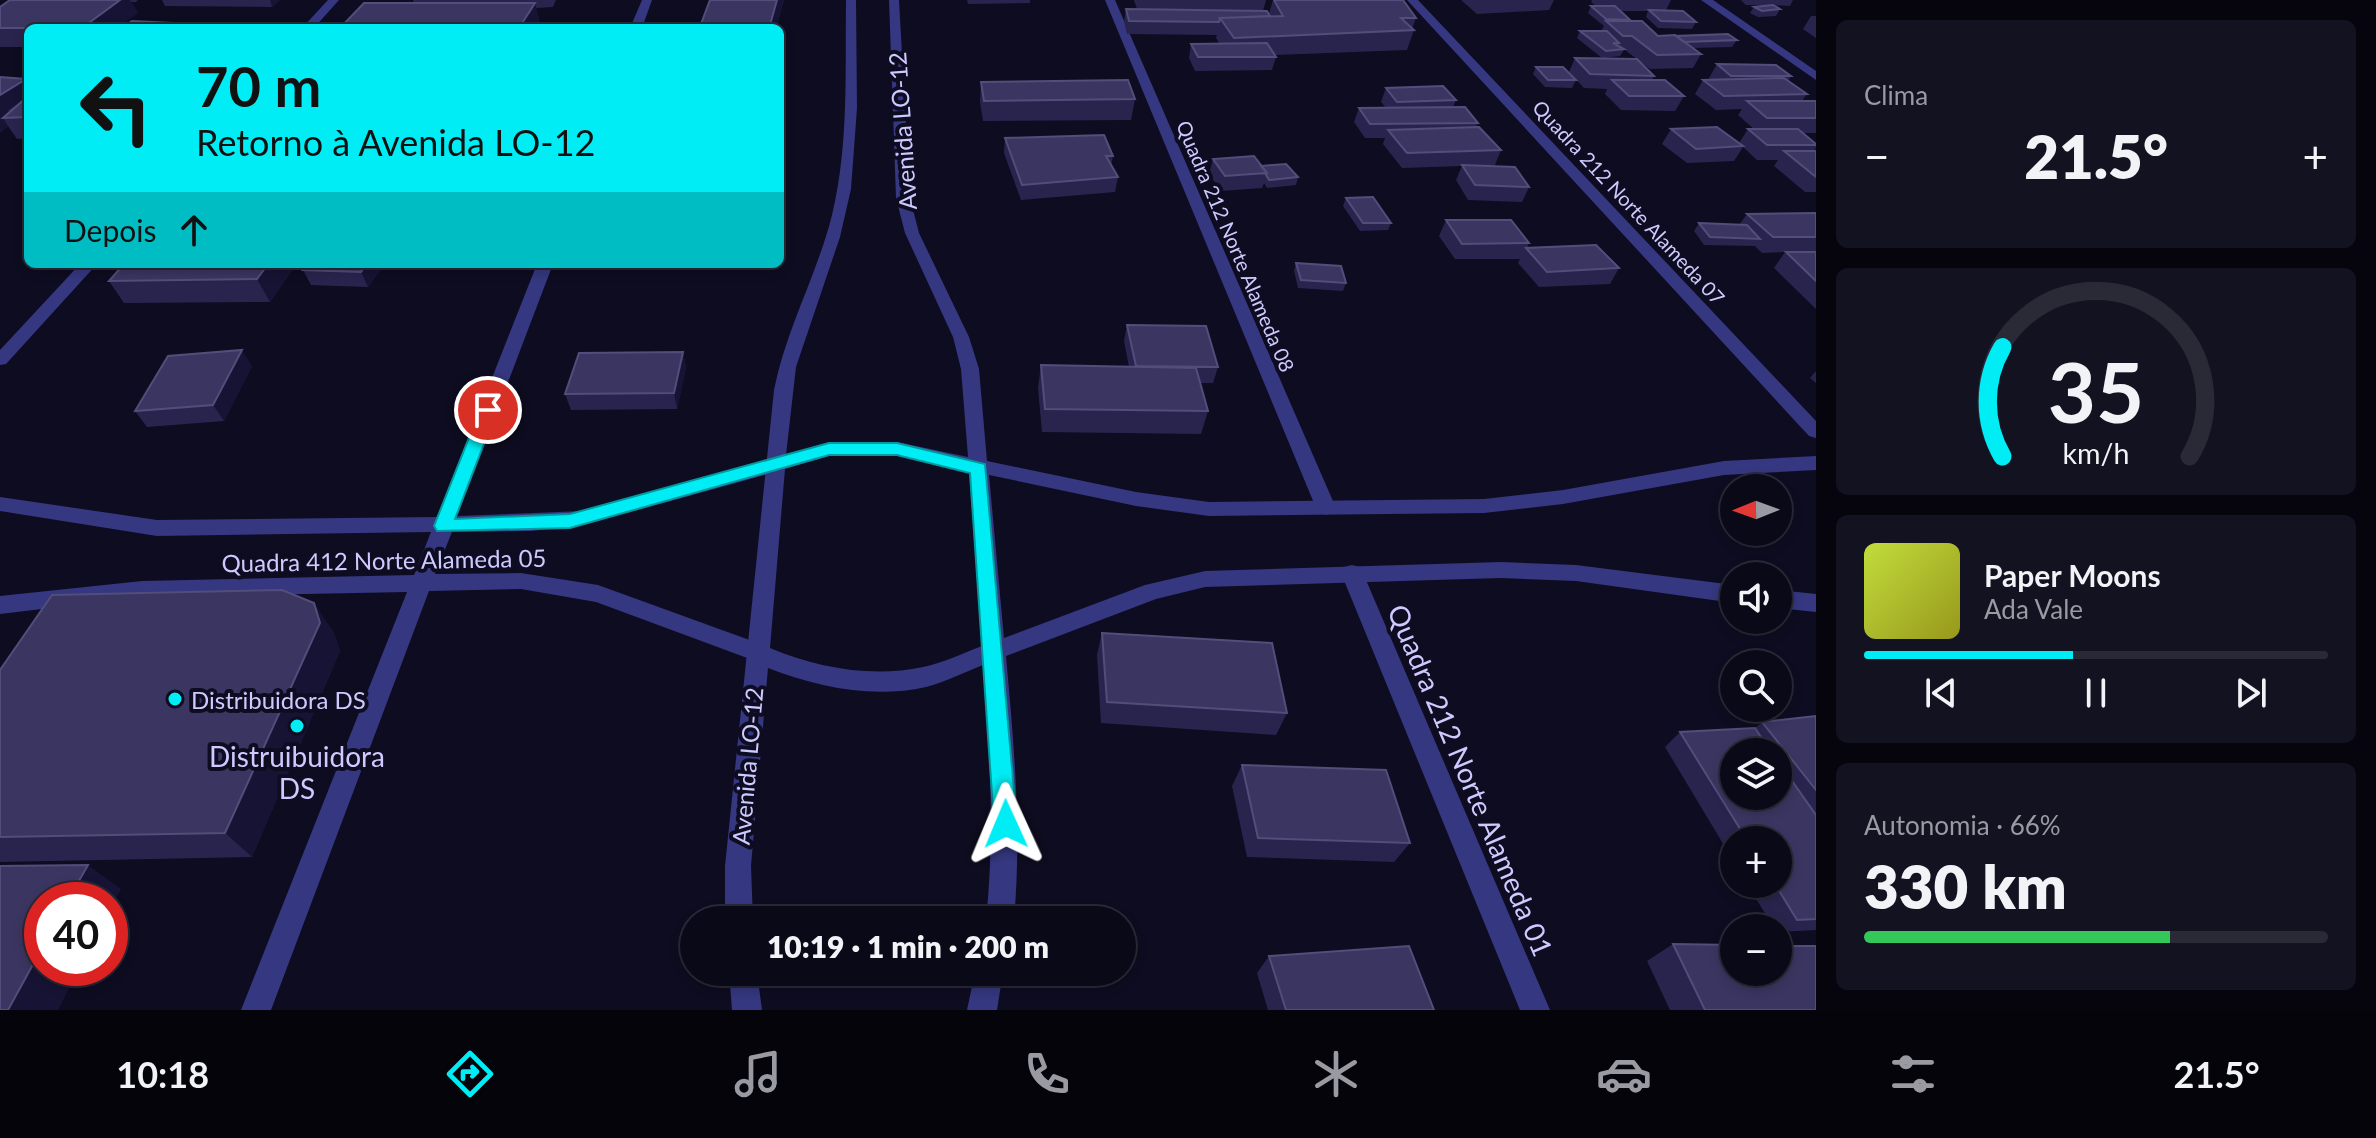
<!DOCTYPE html>
<html lang="pt">
<head>
<meta charset="utf-8">
<style>
  :root { --surface:#0a0918; --page:#131221; --text:#f1f3f6; --muted:#999aa2; --line:#2a2a37; --accent:#00edf5 }
  body { margin:0; font-family:Lato,sans-serif; background:var(--page); color:var(--text); height:100vh; display:flex; flex-direction:column; font-size:30px; white-space:nowrap }
  * { box-sizing:border-box; margin:0 }
  p { font-size:26px; color:var(--muted) }
  .icon { flex:none; width:44px; height:44px; fill:none; stroke:currentColor; stroke-width:2; stroke-linecap:round; stroke-linejoin:round }
  .map { position:relative; flex:1; overflow:hidden }
  .drawer { display:flex; flex-direction:column; gap:20px; padding:20px; background:#06050d; width:560px }
  .drawer>* { flex:none }
  .guide { position:absolute; left:24px; top:24px; width:760px; height:244px; border-radius:12px; box-shadow:0 4px 12px #0003,0 0 0 2px var(--line); background:#00edf5; color:#111; overflow:hidden }
  .needle { width:52px; rotate:269deg }
  .fabs { position:absolute; left:1720px; top:474px; display:grid; gap:16px }
  .fabs a { display:grid; place-items:center; width:72px; height:72px; border-radius:50%; background:var(--surface); box-shadow:0 4px 12px #0003,0 0 0 2px var(--line); font-size:40px }
  .speed { position:absolute; left:24px; top:882px; display:flex; gap:16px; font-size:40px; font-weight:700; text-align:center }
  .speed>* { display:grid; place-content:center; width:104px; height:104px; border-radius:50%; background:var(--surface); box-shadow:0 4px 12px #0003,0 0 0 2px var(--line); line-height:1 }
  .speed .limit { border:12px solid #d22; background:#fff; color:#111 }
  .pin { position:absolute; display:grid; place-items:center; width:68px; height:68px; color:#fff; margin:-34px; border:4px solid #fff; border-radius:50%; box-shadow:0 2px 8px #0007 }
  .me { position:absolute; width:88px; margin:-44px; rotate:359deg; stroke-linejoin:round; filter:drop-shadow(0 0 6px #0008) }
  .turn { display:flex; align-items:center; gap:28px; height:168px; padding:0 40px; font-size:36px }
  .turn .icon { width:104px; height:104px; stroke-width:2.5 }
  .turn b { display:block; font-size:56px; line-height:68px }
  .then { display:flex; align-items:center; height:76px; padding:0 40px; background:#0003; gap:16px; font-size:30px }
  .big { font-size:60px; font-weight:800; line-height:1.1 }
  .drawer .widget { flex:1; display:flex; flex-direction:column; justify-content:center; gap:12px; min-width:0; padding:0 28px; border-radius:12px; background:var(--page) }
  .drawer .dial { align-items:center; gap:0 }
  .dial svg { height:208px; overflow:visible; fill:none; stroke:var(--line); stroke-width:7; stroke-linecap:round; text-anchor:middle }
  .dial text { fill:var(--text); stroke:none }
  .song { display:flex; align-items:center; gap:24px }
  .cover { width:96px; height:96px; border-radius:12px; background:linear-gradient(135deg,hsl(70 70% 55%),hsl(60 70% 35%)) }
  .played { height:8px; border-radius:4px; background:linear-gradient(90deg,var(--accent) 45%,var(--line) 45%) }
  .keys { display:flex; justify-content:space-around; direction:ltr }
  .heat { display:flex; justify-content:space-between; align-items:center; font-size:44px; direction:ltr }
  .charge { height:12px; border-radius:6px; background:linear-gradient(90deg,#34c759 66%,var(--line) 0) }
  .trip { position:absolute; left:680px; top:906px; width:456px; height:80px; border-radius:40px; background:var(--surface); box-shadow:0 4px 12px #0003,0 0 0 2px var(--line); font-weight:800; line-height:80px; text-align:center }
  .dock { display:flex; height:128px; justify-content:space-around; align-items:center; background:#04040a; color:var(--muted) }
  .dock .icon { width:56px; height:56px }
  .dock .current { color:var(--accent) }
  .dock b { font-size:36px; color:var(--text) }
  main { display:flex; flex:1; min-height:0 }
  .map>svg:first-child { display:block }
  .lines { fill:none; stroke-linecap:round; stroke-linejoin:round }
  .minor { fill:#353780; fill-rule:evenodd }
  .tertiary { fill:#353780; fill-rule:evenodd }
  .wall { fill:#29244e; fill-rule:evenodd }
  .shaded-wall { fill:#171334 }
  .building { fill:#3b3561; stroke:#524d7a; stroke-width:2 }
  .route { fill:#00edf5; stroke:#009a9f; stroke-width:2 }
  .poi-dot { fill:#00edf5; stroke:#0e0c20; stroke-width:3 }
  .labels { text-anchor:middle; dominant-baseline:central; stroke-width:8; stroke-linejoin:round; paint-order:stroke }
  .far-street-label { font-size:20px; fill:#cdcaff; stroke:#0e0c20 }
  .street-label { font-size:24px; fill:#cdcaff; stroke:#0e0c20 }
  .poi-label { font-size:24px; fill:#cdcaff; stroke:#0e0c20; text-anchor:start }
  .near-poi-label { font-size:28px; fill:#cdcaff; stroke:#0e0c20 }
  .near-street-label { font-size:28px; fill:#cdcaff; stroke:#0e0c20 }
</style>
</head>
<body>
<main>
<div class="map">
<svg width="1816" height="1010" viewBox="0 0 1816 1010">
  <rect width="100%" height="100%" fill="#0e0c20"/>
  <g class="lines">
    <path class="minor" d="M328,0H339L314,28H302Z
      M642,0H652L642,28H630Z
      M1105,0H1115L1336,508L1333,513L1326,515L1316,508Z
      M1407,0H1418L1816,421V438L1809,436Z
      M1701,0H1713L1816,71V80Z
      M80,264H97L6,364L0,365V350Z
      M537,264H553L457,516L583,511L776,458L786,465L783,470L583,525L531,531L452,532L435,574L521,573L598,585L766,646L769,653L766,660L758,662L596,602L521,589L429,591L271,1010H241L407,592L142,597L0,614V596L142,581L414,575L431,532L157,536L0,511V497L157,520L437,517Z
      M1352,565L1360,567L1363,573L1550,1010H1520L1341,573L1344,567Z"/>
    <path class="tertiary" d="M846,0H856L857,108L851,189L840,237L796,367L786,455L829,442H897L968,457L961,369L953,337L905,233L896,198L889,0H899L910,198L919,233L969,337L979,369L987,461L1136,492L1209,502L1484,499L1563,490L1724,461L1816,456V470L1724,475L1563,504L1484,513L1209,516L1136,506L989,475L1004,638L1145,585L1205,571L1501,562L1576,565L1734,585V603L1576,581L1501,578L1205,587L1156,599L1006,656C1014,746 1022,829 1014,920H986C995,834 990,751 983,665C965,672 945,682 926,687C873,699 817,687 768,668L751,866L753,920H725V866L774,390C786,329 817,275 832,215C849,145 845,71 846,0ZM829,456H897L969,471L982,646C963,653 943,663 923,667C872,678 818,668 770,648L785,469Z
      M1778,590L1816,594V612L1778,608Z
      M729,972H757L762,1010H732Z
      M975,972H1003L997,1010H967Z"/>
  </g>
  <path class="wall" d="M10,0H138L136,2H131L138,13L28,28V47H0V7Z
    M162,0H280L272,7L165,6Z
    M413,0H556L553,7L536,8L541,28H340L414,3Z
    M784,0L776,28H701V24Z
    M967,0H1030V3L968,4Z
    M1134,0H1266L1263,11L1269,14L1273,0H1403L1416,18L1412,29L1414,30L1407,50L1275,55L1276,57L1272,70L1195,71L1189,58L1191,44H1220L1216,38L1217,35L1127,34L1124,22L1126,9H1137Z
    M1461,0H1554L1549,10L1477,14Z
    M1592,0H1671L1666,10L1696,22L1692,29L1658,28L1646,17L1648,11H1621L1630,20L1629,21L1658,36L1737,40L1732,47L1693,48L1701,54L1693,68L1650,69L1625,50H1624L1620,56L1602,58L1577,38L1580,31H1601L1604,26L1588,13L1591,6H1596L1591,2Z
    M1741,0H1793L1790,6L1773,5L1780,9L1776,16L1758,17L1750,13L1754,7L1770,5H1746Z
    M1811,16H1816V38L1803,29Z
    M1575,58L1654,76L1652,80L1684,96L1675,111L1621,110L1605,94L1607,89L1584,88L1569,72Z
    M1717,64L1791,76L1788,81L1807,94L1802,101H1816V133H1802L1816,144V148L1814,151H1816V192H1805L1774,166L1778,160H1757L1743,147L1734,161L1687,163L1662,144L1671,129L1739,143L1748,129H1754L1738,115L1742,109L1716,110L1695,94L1703,80L1710,79L1709,78Z
    M1536,67L1576,80L1572,88L1545,87L1533,74Z
    M0,77L26,79L28,82V138L17,139L8,126L0,133Z
    M981,82L1135,99L1131,120L983,121L980,102Z
    M1386,88L1456,100L1453,107L1478,123L1476,127L1501,150L1495,165L1483,166L1529,187L1522,202L1468,200L1456,180L1462,166L1402,168L1383,144L1385,138H1365L1354,122L1359,108H1386L1381,102Z
    M1005,138L1113,156L1111,166L1118,177L1115,192L1021,200L1004,153Z
    M1213,159L1261,166L1298,177L1296,185L1267,188L1264,183L1262,188L1221,191L1209,174Z
    M1346,198L1391,223L1388,230L1360,231L1343,206Z
    M1816,213V309L1774,268L1785,252L1762,253L1755,246L1704,245L1694,231L1699,223L1739,225L1747,214Z
    M1446,220L1529,243L1527,248L1619,268L1610,284L1539,287L1518,263L1520,259H1455L1439,236Z
    M1296,263L1346,283L1343,291L1298,288L1294,271Z
    M124,264H294L295,266L270,302L124,303L109,281Z
    M308,264H379L381,269L368,287L311,285L303,270Z
    M1127,325L1218,367L1213,383H1200L1208,411L1201,434L1042,432L1038,388L1041,365L1129,367L1124,341Z
    M683,352L686,367L677,409L571,410L565,394Z
    M252,366L224,421L147,427L135,411Z
    M1816,371V383L1810,378Z
    M333,631L340,651L252,857L0,862V668Z
    M1102,633L1287,713L1276,735L1101,723L1097,655Z
    M1816,716V930L1778,932V928H1774L1747,884H1778V840H1734V862L1665,747L1680,732L1755,728L1762,722ZM1734,752H1778V796Z
    M1242,765L1410,843L1394,862L1247,857L1232,786Z
    M1673,944L1816,1010H1670L1647,961Z
    M1269,956L1434,1010H1268L1257,973Z"/>
  <path class="shaded-wall" d="M120,0H130L138,13L118,28H82Z
    M270,0H280L272,7Z
    M777,0H784L776,28H771L770,25Z
    M535,3L541,28H519Z
    M26,79L28,82V98L8,110L13,118H3L8,126L0,133V95Z
    M268,264H294L295,266L270,302L257,279Z
    M366,264H379L381,269L368,287L361,272Z
    M242,350L252,366L224,421L213,405Z
    M683,352L686,367L677,409L674,393Z
    M314,603L333,631L340,651L252,857L225,833Z
    M88,865L121,889L110,909V900H68Z
    M42,948V968H80L58,1010H8Z"/>
  <path class="building" d="M10,0H120L82,28H0V7Z
    M710,0H777L770,25L701,24Z
    M1274,0H1403L1416,18H1401L1414,30L1234,38L1220,18L1283,16Z
    M364,3H535L519,28H340Z
    M1773,5L1780,9L1762,11L1754,7Z
    M1591,6H1615L1630,20L1606,19Z
    M1126,9L1267,11L1270,16L1220,18L1219,22L1129,21Z
    M1649,10L1683,11L1696,22L1661,21Z
    M132,21L217,25L213,28H121Z
    M1606,21H1642L1658,36L1675,35L1701,54L1657,55L1632,36H1623Z
    M1580,31H1607L1619,43H1613L1624,49L1606,51Z
    M1728,34L1737,40L1684,42L1676,36Z
    M1267,43L1276,57H1198L1191,44Z
    M1575,58L1637,59L1654,76L1590,74Z
    M1717,64L1776,65L1791,76H1731Z
    M1536,67H1563L1576,80H1548Z
    M0,77L26,79L0,95Z
    M1784,78L1807,94L1724,96L1703,80Z
    M1128,80L1135,99L984,101L981,82Z
    M1612,80H1665L1684,96H1629Z
    M1443,86L1456,100L1397,102L1386,88Z
    M28,96V117L3,118L27,97Z
    M1747,101H1816V118H1767Z
    M1465,107L1478,123L1370,124L1359,108Z
    M1479,127L1501,150L1407,153L1388,130Z
    M1717,127L1743,146L1696,149L1671,129Z
    M1748,129H1798L1816,144V145H1767Z
    M1104,135L1113,156H1106L1118,177L1022,185L1005,138Z
    M1784,151H1816V177Z
    M1254,156L1267,173L1225,176L1213,159Z
    M1286,164L1298,177L1269,180L1266,175L1267,173L1261,166Z
    M1462,165L1515,167L1529,187L1475,185Z
    M1373,197L1391,223H1363L1346,198Z
    M1816,213V237H1773L1747,214Z
    M1446,220H1511L1529,243L1462,244Z
    M1699,223L1747,225L1760,239L1710,237Z
    M1596,245L1619,268L1547,272L1526,248Z
    M1786,252H1816V281Z
    M1296,263L1341,266L1346,283L1301,280Z
    M124,264H268L257,279L109,281Z
    M308,264H366L361,272L303,270Z
    M1127,325L1206,326L1218,367L1136,366Z
    M242,350L213,405L135,411L168,356Z
    M683,352L674,393L565,394L579,353Z
    M1041,365L1196,368L1208,411L1045,409Z
    M282,590L314,603L320,623L225,833L0,837V670L52,595Z
    M1102,633L1272,643L1287,713L1107,702Z
    M1816,716V790L1762,722Z
    M1755,728L1771,752H1734V796H1778V761L1816,815V919L1797,920L1775,884H1778V840H1747L1680,732Z
    M1242,765L1386,770L1410,843L1258,838Z
    M88,865L68,900H42V948L8,1010H0V866Z
    M1673,944L1734,945V972H1778V946H1816V1010H1705Z
    M1409,946L1434,1010H1286L1269,956Z"/>
  <path class="route" d="M488,404L497,410L455,519L570,514L829,443H897L985,464L1017,824L1014,832L1006,836L997,832L994,824L970,473L897,455H829L570,528L437,531L434,526L480,410Z"/>
  <g class="poi-dot">
    <circle cx="175" cy="699" r="8"/>
    <circle cx="297" cy="726" r="8"/>
  </g>
  <g class="labels">
    <g class="far-street-label">
      <text transform="translate(1629 202) rotate(47)">Quadra 212 Norte Alameda 07</text>
      <text transform="translate(1236 246) rotate(67)">Quadra 212 Norte Alameda 08</text>
    </g>
    <g class="street-label">
      <text transform="translate(902 131) rotate(-94)">Avenida LO-12</text>
      <text transform="translate(384 560) rotate(-1)">Quadra 412 Norte Alameda 05</text>
      <text transform="translate(747 766) rotate(-85)">Avenida LO-12</text>
    </g>
    <g class="poi-label">
      <text x="191" y="699">Distribuidora DS</text>
    </g>
    <g class="near-poi-label">
      <text x="297" y="756">Distruibuidora<tspan x="297" dy="32">DS</tspan></text>
    </g>
    <g class="near-street-label">
      <text transform="translate(1471 780) rotate(67)">Quadra 212 Norte Alameda 01</text>
    </g>
  </g>
</svg>
<div class="fabs">
<a><svg class="needle" viewBox="-14 -14 28 28"><path d="M0-13l5 13h-10z" fill="#e53935"/><path d="M0 13l5-13h-10z" fill="#999aa2"/></svg></a>
<a><svg class="icon" aria-label="sound" viewBox="0 0 24 24"><path d="M4 9h4l5-4v14l-5-4H4zM17 9q2 3 0 6"/></svg></a>
<a><svg class="icon" aria-label="search" viewBox="0 0 24 24"><circle cx="10" cy="10" r="6"/><path d="M15 15l6 6"/></svg></a>
<a><svg class="icon" aria-label="layers" viewBox="0 0 24 24"><path d="M12 4l9 5-9 5-9-5zM3 14l9 5 9-5"/></svg></a>
<a>+</a>
<a>−</a>
</div>
<div class="speed"><div class="limit">40</div></div>
<div class="pin" style="left:488px;top:410px;background:#d93025"><svg class="icon" aria-label="arrive" viewBox="0 0 24 24"><path d="M6 21V4h12l-3 4 3 4H6"/></svg></div>
<svg class="me" style="left:1006px;top:824px" viewBox="-20 -20 40 40"><path d="M0-17L14 15 0 8-14 15z" fill="#00edf5" stroke="#fff" stroke-width="4"/></svg>
<div class="trip">10:19 · 1 min · 200 m</div>
<div class="guide">
<div class="turn"><svg class="icon" aria-label="left" viewBox="0 0 24 24"><path d="M17 20v-9H6M10 6l-5 5 5 5"/></svg><div><b>70 m</b>Retorno à Avenida LO-12</div></div>
<div class="then">Depois<svg class="icon" aria-label="ahead" viewBox="0 0 24 24"><path d="M12 20V5M6 11l6-6 6 6"/></svg></div>
</div>
</div>
<section class="drawer">
<div class="widget"><p>Clima</p>
<div class="heat"><a>−</a><b class="big">21.5°</b><a>+</a></div>
</div>
<div class="widget dial"><svg viewBox="0 0 100 80">
<path d="M14 69A42 42 0 1 1 86 69"/>
<path d="M14 69A42 42 0 0 1 14 27" stroke="#00edf5"/>
<text x="50" y="56" font-size="32" font-weight="700">35</text>
<text x="50" y="72" font-size="11">km/h</text>
</svg></div>
<div class="widget">
<div class="song"><i class="cover"></i><div><b>Paper Moons</b><p>Ada Vale</p></div></div>
<div class="played"></div>
<div class="keys"><svg class="icon" aria-label="previous" viewBox="0 0 24 24"><path d="M18 5L8 12l10 7zM5 5v14"/></svg><svg class="icon" aria-label="pause" viewBox="0 0 24 24"><path d="M8 5v14M16 5v14"/></svg><svg class="icon" aria-label="next" viewBox="0 0 24 24"><path d="M6 5l10 7-10 7zM19 5v14"/></svg></div>
</div>
<div class="widget"><p>Autonomia · 66%</p><b class="big">330 km</b><div class="charge"></div></div>
</section>
</main>
<nav class="dock">
<b>10:18</b>
<svg class="icon current" aria-label="directions" viewBox="0 0 24 24"><path d="M12 3l9 9-9 9-9-9zM9 14v-3h6M13 9l2 2-2 2"/></svg>
<svg class="icon" aria-label="music" viewBox="0 0 24 24"><path d="M9 18V5l10-2v13"/><circle cx="6" cy="18" r="3"/><circle cx="16" cy="16" r="3"/></svg>
<svg class="icon" aria-label="phone" viewBox="0 0 24 24"><path d="M5 4h4l2 5-3 2q2 4 5 5l2-3 5 2v4C11 20 4 13 5 4z"/></svg>
<svg class="icon" aria-label="climate" viewBox="0 0 24 24"><path d="M12 3v18M4 7l16 10M4 17L20 7"/></svg>
<svg class="icon" aria-label="car" viewBox="0 0 24 24"><path d="M5 17H2v-5l4-1 3-4h7l3 4 3 1v5h-3M9 17h6M6 11h13"/><circle cx="7" cy="17" r="2"/><circle cx="17" cy="17" r="2"/></svg>
<svg class="icon" aria-label="filters" viewBox="0 0 24 24"><path d="M4 7h16M4 17h16"/><circle cx="9" cy="7" r="2"/><circle cx="15" cy="17" r="2"/></svg>
<b>21.5°</b>
</nav>
</body>
</html>
